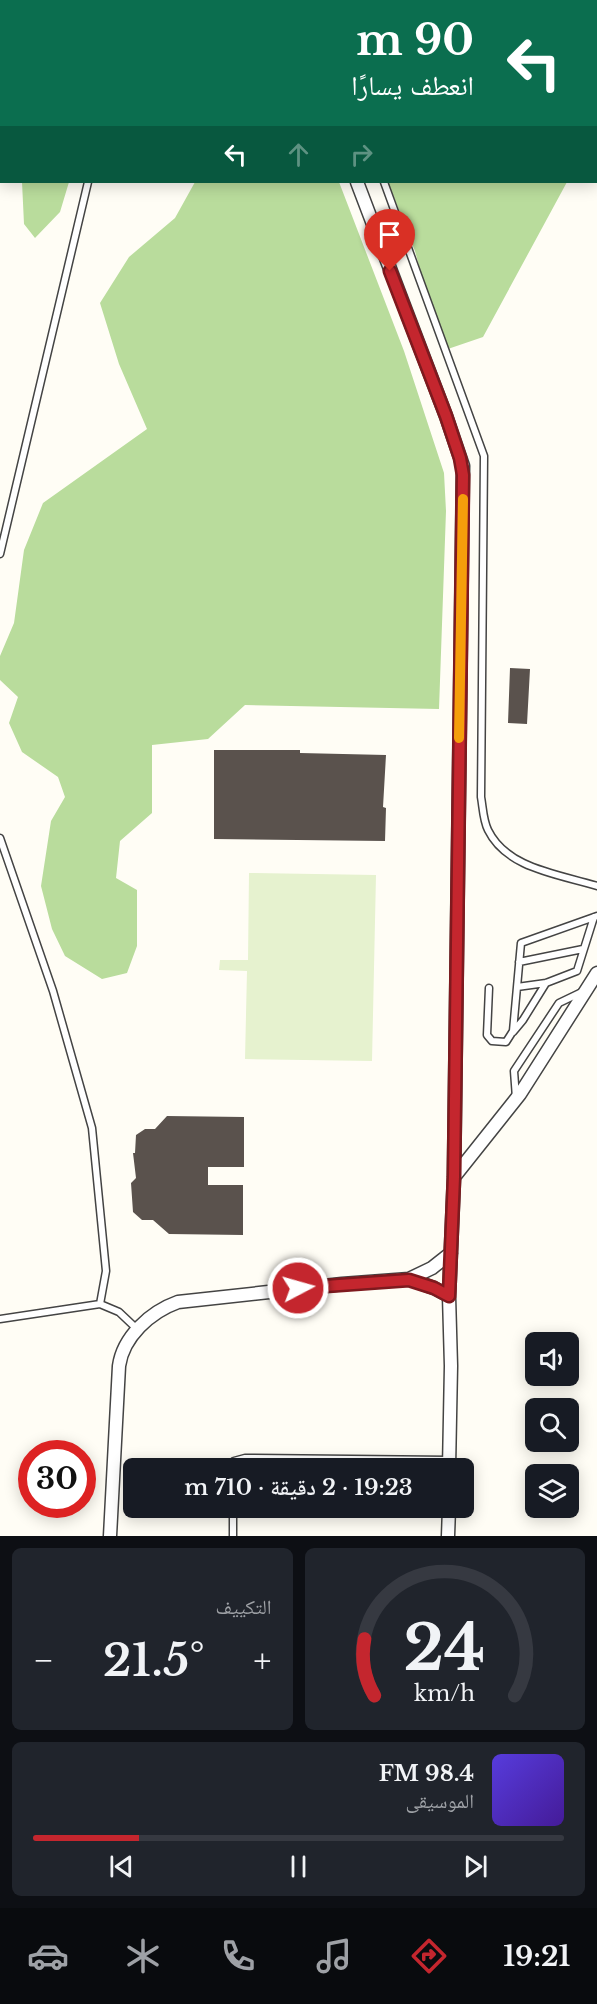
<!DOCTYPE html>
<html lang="ar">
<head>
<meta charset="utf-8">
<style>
  :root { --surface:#171b24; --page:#20242c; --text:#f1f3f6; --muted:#9ea1a6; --line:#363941; --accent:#c4262e }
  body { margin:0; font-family:"Libre Baskerville","Noto Naskh Arabic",serif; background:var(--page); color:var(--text); direction:rtl; height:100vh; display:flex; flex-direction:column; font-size:22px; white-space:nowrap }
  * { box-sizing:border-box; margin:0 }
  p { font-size:20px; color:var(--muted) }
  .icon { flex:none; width:33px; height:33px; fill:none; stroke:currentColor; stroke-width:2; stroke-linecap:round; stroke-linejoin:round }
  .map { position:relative; height:1536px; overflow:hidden; direction:ltr }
  .panel { display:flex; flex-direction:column; gap:12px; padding:12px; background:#0d0f14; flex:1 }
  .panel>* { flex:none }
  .hud { position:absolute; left:0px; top:0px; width:597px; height:183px; box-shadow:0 3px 15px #0003; direction:rtl; background:#0b6e4f; color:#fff; overflow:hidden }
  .tools { position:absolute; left:525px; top:1332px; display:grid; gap:12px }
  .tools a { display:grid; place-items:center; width:54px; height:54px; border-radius:9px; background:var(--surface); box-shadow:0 3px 15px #0003; font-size:30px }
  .speed { position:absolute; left:18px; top:1440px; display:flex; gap:12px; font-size:30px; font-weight:700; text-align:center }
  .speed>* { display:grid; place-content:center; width:78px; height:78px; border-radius:50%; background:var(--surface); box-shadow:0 3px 15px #0003; line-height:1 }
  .speed .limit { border:9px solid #d22; background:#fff; color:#111 }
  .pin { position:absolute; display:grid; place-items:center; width:51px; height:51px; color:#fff; margin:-62px -26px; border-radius:50% 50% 50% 0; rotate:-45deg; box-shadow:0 0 6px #0007 }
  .pin .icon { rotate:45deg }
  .me { position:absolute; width:66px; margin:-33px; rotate:84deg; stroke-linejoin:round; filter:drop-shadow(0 0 4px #0008) }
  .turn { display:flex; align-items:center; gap:21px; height:126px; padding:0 24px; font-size:27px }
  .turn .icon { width:78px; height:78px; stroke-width:2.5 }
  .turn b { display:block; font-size:42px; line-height:51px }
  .lanes { display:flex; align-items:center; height:57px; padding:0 24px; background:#0003; justify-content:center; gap:30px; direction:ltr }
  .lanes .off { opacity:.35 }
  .big { font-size:45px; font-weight:600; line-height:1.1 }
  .panel .tile { flex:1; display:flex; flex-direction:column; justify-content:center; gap:9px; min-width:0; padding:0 21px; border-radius:9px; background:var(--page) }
  .panel .dial { align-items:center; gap:0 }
  .dial svg { height:156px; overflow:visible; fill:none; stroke:var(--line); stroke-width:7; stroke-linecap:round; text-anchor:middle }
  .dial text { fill:var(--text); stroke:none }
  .song { display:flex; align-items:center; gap:18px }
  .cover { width:72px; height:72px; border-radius:9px; background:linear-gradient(135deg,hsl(250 70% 55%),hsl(260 70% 35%)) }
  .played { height:6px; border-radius:3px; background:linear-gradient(90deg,var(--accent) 20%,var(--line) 20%) }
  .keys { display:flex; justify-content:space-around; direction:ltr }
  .heat { display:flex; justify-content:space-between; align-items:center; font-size:33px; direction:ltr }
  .panel .tiles { flex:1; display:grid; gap:12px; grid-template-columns:1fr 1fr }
  .tile:last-child { grid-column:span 2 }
  .trip { position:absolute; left:123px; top:1458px; width:351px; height:60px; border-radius:9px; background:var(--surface); box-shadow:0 3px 15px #0003; font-weight:600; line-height:60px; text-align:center; direction:rtl }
  .menu { display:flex; height:96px; justify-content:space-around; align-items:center; background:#090b0e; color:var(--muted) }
  .menu .icon { width:42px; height:42px }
  .menu .active { color:var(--accent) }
  .menu b { font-size:27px; color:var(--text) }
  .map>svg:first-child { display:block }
  .forest { fill:#b9dc9c }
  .pitch { fill:#e6f2cf }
  .building { fill:#5a524d }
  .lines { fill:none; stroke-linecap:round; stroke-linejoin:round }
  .service-casing { stroke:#444; stroke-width:9 }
  .minor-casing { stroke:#444; stroke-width:15 }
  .service { stroke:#fff; stroke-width:6 }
  .minor { stroke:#fff; stroke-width:12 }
  .route-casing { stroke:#7f191e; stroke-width:15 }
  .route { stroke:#c4262e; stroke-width:10 }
  .slow { stroke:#f59e0b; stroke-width:10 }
</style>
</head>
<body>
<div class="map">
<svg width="597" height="1536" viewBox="0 0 597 1536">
  <rect width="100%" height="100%" fill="#fffdf5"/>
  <path class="forest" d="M0,0H202L206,1L2,2L0,149Z
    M340,0H597V130L596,133V2Z
    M22,182H69L60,212L35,238L24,224Z
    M195,182H339L404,351L444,473L446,511L439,709L245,705L208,739L152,745V813L120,841L116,878L137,890V946L127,973L102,979L65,956L52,929L41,886L51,821L65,797L58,777L22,752L9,723L18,697L0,680V656L14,623L24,550L43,503L147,429L119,364L100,303L129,257L175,218Z
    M388,182H567L483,337L442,351L415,251Z"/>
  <path class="pitch" d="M249,873L376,875L372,1061L245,1059L247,971L219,970L220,960H248Z"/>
  <path class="building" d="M510,668L530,669L527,724L508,723Z
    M214,750H300V753L386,755L383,807L386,808L385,841L214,839Z
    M167,1116L244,1117V1167H208V1185H243V1235L169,1234L153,1220H142L133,1212L131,1183L136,1178L133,1153H135L136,1135L145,1129H155Z"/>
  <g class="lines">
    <g class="service-casing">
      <path id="service" d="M350,0V2
        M17,2L18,0
        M0,97L2,89
        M384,182L484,456L481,797C483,808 483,820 488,830C507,869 559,874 597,886
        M0,554L88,182
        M0,838L53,991L92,1128L106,1271L100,1304
        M519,962L583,949
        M517,987L546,983L577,971L594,917
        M489,988L487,1035L492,1041L506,1042L513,1031L521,943L597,916
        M513,1032L523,1020L546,983
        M516,1098L514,1071L559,1003L584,991
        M0,1319L100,1304L119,1312L137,1329
        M234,1468V1461L245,1458L449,1460
        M233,1536V1508"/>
    </g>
    <g class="minor-casing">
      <path id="minor" d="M287,0L289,2
        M357,182L446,416L463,466L454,1177
        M409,1279L434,1288L449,1296
        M449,1468L451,1366L449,1296L454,1177L520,1094L597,973
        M110,1536L119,1366C123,1337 150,1312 178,1302L342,1284L409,1279L432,1268L451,1253
        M448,1536L449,1508"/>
    </g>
    <use href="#service" class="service"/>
    <use href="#minor" class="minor"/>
  </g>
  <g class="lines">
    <g class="route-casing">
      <path id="route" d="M298,1288L409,1280L434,1288L449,1296L454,1177L463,475L460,458L446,416L390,271"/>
    </g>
    <use href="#route" class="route"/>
    <path class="slow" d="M459,738L463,499"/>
  </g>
</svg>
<div class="tools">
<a><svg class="icon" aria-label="sound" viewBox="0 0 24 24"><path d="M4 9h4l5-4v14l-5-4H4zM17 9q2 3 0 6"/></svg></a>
<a><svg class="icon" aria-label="search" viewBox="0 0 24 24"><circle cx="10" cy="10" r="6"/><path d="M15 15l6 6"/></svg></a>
<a><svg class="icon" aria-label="layers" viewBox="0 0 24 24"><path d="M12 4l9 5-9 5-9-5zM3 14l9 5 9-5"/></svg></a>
</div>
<div class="speed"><div class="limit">30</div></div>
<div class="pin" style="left:390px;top:271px;background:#d93025"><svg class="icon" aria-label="arrive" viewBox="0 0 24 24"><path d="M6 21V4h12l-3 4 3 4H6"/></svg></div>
<svg class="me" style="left:298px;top:1288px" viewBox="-20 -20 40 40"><circle r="17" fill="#c4262e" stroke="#fff" stroke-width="3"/><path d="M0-11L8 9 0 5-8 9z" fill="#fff"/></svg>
<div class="trip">19:23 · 2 دقيقة · 710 m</div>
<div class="hud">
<div class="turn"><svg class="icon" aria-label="left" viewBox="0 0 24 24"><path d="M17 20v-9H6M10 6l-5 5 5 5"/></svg><div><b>90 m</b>انعطف يسارًا</div></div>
<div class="lanes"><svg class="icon" aria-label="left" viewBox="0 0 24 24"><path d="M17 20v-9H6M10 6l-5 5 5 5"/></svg><svg class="icon off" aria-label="ahead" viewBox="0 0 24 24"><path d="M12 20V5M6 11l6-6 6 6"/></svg><svg class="icon off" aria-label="right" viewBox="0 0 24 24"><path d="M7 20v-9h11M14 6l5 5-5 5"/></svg></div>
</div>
</div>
<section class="panel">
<div class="tiles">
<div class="tile dial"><svg viewBox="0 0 100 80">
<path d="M14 69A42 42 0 1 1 86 69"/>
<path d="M14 69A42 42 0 0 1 9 40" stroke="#c4262e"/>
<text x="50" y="56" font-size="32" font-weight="700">24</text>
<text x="50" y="72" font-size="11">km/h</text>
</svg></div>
<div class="tile"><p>التكييف</p>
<div class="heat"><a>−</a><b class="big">21.5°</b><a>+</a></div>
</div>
<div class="tile">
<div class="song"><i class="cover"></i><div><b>98.4 FM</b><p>الموسيقى</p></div></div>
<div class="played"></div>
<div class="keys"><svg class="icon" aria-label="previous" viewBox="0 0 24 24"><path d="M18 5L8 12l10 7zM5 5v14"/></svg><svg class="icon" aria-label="pause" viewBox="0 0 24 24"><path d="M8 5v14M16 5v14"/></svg><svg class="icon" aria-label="next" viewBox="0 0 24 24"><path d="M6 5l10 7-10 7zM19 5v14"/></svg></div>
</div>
</div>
</section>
<nav class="menu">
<b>19:21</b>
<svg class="icon active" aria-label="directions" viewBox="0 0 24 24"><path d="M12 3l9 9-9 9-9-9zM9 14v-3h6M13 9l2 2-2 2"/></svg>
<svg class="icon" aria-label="music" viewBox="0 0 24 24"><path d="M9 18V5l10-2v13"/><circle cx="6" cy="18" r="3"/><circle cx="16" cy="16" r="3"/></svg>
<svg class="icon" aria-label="phone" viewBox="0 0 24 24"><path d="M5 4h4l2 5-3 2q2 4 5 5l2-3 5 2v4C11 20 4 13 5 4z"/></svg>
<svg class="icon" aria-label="climate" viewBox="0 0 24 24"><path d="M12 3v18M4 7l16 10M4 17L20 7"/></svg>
<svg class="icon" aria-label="car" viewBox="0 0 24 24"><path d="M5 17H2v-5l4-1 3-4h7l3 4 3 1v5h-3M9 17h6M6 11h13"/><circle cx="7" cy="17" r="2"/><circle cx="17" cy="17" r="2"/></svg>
</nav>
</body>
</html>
